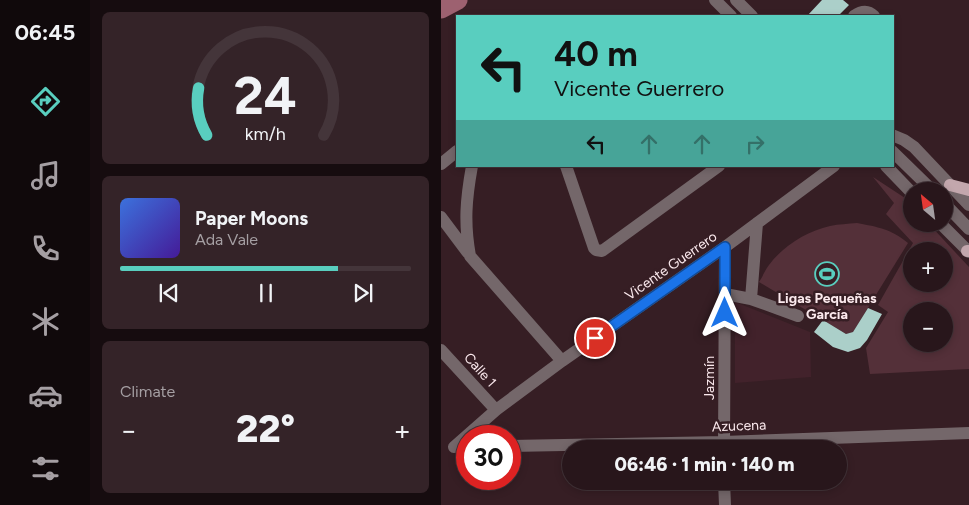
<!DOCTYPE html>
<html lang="en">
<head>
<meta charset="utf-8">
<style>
  :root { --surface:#28161b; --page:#342328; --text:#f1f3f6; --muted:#a59fa3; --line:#44353a; --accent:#59cebf }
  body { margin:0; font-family:Figtree,sans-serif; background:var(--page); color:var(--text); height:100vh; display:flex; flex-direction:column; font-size:19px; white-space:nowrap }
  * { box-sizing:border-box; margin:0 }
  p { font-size:16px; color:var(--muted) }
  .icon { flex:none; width:28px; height:28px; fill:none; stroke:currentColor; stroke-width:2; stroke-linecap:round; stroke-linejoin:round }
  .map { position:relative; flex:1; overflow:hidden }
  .side { display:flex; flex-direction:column; gap:12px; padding:12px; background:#160c0f; width:351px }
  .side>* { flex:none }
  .top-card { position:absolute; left:15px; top:15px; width:438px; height:152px; border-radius:0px; box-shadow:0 2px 8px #0003,0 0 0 1px var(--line); background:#59cebf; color:#111; overflow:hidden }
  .needle { width:32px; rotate:331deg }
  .controls { position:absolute; left:462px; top:182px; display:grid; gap:10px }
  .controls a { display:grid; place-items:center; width:50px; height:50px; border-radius:50%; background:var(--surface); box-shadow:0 2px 8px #0003,0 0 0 1px var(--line); font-size:25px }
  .speed { position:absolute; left:15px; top:425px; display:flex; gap:10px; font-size:25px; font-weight:700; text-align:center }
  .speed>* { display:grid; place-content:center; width:65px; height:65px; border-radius:50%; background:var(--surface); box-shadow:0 2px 8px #0003,0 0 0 1px var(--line); line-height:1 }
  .speed .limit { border:8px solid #d22; background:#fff; color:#111 }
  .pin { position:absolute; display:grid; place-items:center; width:42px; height:42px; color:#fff; margin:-21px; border:2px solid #fff; border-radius:50%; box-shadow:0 1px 5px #0007 }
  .me { position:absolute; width:55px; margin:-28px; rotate:0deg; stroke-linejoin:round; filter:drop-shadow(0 0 4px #0008) }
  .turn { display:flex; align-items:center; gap:18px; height:105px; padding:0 15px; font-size:22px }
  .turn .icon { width:65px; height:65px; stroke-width:2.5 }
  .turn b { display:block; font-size:35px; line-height:42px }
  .lanes { display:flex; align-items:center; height:48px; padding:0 15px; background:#0003; justify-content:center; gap:25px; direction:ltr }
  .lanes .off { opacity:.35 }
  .big { font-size:38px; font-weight:800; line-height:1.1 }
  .side .card { flex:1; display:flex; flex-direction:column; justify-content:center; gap:8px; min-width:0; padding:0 18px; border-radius:8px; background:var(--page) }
  .side .dial { align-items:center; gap:0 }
  .dial svg { height:130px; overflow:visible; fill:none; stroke:var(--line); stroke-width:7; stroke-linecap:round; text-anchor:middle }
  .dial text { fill:var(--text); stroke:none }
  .song { display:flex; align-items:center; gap:15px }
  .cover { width:60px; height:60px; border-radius:8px; background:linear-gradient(135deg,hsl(220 70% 55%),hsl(260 70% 35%)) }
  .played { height:5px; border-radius:2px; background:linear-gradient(90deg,var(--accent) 75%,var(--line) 75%) }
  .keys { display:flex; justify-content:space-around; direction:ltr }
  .heat { display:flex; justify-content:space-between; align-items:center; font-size:28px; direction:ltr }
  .trip { position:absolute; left:121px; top:440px; width:285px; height:50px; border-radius:25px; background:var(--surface); box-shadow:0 2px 8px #0003,0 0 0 1px var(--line); font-weight:800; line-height:50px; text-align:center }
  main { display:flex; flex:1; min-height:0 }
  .menu { display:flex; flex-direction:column; width:90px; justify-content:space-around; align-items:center; background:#10090b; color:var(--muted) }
  .menu .icon { width:35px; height:35px }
  .menu .current { color:var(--accent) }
  .menu b { font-size:22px; color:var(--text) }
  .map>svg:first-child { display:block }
  .built { fill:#42222b }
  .green { fill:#543039; fill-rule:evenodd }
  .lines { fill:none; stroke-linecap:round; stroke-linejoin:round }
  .river { stroke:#9d6170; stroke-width:19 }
  .building { fill:#abcfc9 }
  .minor { stroke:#74676a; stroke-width:12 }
  .major { stroke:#c3a7ad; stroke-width:12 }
  .route-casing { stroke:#114b97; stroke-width:12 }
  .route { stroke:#1a73e8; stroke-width:9 }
  .labels { text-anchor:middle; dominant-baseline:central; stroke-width:5; stroke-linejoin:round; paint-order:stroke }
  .street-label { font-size:14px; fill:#fbe9ed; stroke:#361e24 }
  .poi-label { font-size:14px; font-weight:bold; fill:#fbe9ed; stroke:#361e24 }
</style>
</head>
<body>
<main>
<nav class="menu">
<b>06:45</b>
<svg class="icon current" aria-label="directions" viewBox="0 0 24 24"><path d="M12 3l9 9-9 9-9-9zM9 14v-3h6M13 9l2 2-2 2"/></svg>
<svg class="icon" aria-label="music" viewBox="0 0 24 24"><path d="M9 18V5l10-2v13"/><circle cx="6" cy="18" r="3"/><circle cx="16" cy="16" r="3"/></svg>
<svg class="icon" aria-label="phone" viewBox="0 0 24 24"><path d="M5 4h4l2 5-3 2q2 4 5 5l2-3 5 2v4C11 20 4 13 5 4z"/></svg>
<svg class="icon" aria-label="climate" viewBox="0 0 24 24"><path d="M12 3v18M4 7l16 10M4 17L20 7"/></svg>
<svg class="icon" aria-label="car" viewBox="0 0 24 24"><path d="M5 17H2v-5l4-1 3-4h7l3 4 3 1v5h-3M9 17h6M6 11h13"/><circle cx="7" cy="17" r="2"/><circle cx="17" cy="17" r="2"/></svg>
<svg class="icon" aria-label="filters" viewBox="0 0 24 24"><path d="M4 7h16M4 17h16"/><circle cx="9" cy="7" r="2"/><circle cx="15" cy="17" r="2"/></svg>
</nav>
<section class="side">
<div class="card dial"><svg viewBox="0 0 100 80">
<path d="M14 69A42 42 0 1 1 86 69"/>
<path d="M14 69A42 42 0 0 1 9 40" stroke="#59cebf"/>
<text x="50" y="56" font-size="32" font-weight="700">24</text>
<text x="50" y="72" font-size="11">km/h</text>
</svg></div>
<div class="card">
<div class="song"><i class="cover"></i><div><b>Paper Moons</b><p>Ada Vale</p></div></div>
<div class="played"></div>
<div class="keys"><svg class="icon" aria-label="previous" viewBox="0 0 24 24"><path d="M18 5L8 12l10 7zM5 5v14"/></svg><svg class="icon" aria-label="pause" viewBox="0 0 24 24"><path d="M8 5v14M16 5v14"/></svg><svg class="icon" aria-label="next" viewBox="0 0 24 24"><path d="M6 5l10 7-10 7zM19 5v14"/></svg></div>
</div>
<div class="card"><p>Climate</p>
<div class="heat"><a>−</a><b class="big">22°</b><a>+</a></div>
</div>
</section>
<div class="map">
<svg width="528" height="505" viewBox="0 0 528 505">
  <rect width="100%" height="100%" fill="#361e24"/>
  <path class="built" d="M294,302L369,332L370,377L294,383Z"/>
  <path class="green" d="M432,177L464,198L471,205V224H488L528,267V369L429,374L425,348L447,312L437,305L472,243L445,214L453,203ZM471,251H504V284H471ZM471,311H504V344H471Z
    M416,223C437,227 450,229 467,243L412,332L405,334L318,282C322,276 324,270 328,265C342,246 366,231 389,226C398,224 407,224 416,223Z"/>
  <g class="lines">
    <path class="river" d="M0,9L17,0"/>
  </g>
  <path class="building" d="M381,0H402L408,5L397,16H366Z
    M427,308L441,314L426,340L419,348L407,352L392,347L373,332L382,320L405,334L412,332Z"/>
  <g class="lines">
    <path class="minor" d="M274,0L290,16
      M295,0L311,16
      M413,16C420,11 426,9 433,16
      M451,135L463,140L473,147L528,205
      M451,151L492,191
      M0,164L16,151
      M31,166C25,199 23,223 29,256L121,361
      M125,166L153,248L155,250L161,251L278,166
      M445,166L471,193
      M504,204L528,229
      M0,217L27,253
      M316,223L310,299L357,316
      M500,224L528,252
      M284,294L310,299
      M0,350L55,410
      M69,446L283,442L528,433
      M13,447L55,410L121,361L284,247L393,166
      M283,449L284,247
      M283,481L284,505"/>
    <path class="major" d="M509,185L528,190
      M526,251H528"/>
  </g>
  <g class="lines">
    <g class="route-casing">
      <path id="route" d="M154,338L284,247V313"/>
    </g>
    <use href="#route" class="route"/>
  </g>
  <defs>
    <g id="stadium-ring" transform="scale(1.25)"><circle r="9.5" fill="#361e24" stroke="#59cebf" stroke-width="1.5"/><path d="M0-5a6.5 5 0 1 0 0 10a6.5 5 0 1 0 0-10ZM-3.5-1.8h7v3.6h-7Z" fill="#59cebf"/></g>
  </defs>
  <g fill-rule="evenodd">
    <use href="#stadium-ring" x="386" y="274"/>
  </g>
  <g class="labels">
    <g class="street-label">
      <text transform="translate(230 266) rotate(-35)">Vicente Guerrero</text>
      <text transform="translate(39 370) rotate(48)">Calle 1</text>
      <text transform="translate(268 378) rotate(-90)">Jazmín</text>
      <text transform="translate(298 426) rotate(-2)">Azucena</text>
    </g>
    <g class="poi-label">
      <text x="386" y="298">Ligas Pequeñas<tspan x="386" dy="16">García</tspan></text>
    </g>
  </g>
</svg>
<div class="controls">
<a><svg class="needle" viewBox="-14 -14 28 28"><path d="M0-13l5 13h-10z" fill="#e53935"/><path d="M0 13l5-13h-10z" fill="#a59fa3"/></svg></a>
<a>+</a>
<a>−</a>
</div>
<div class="speed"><div class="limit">30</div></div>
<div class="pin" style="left:154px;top:338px;background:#d93025"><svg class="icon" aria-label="arrive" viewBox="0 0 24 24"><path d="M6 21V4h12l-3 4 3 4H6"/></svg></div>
<svg class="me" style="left:284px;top:313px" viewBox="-20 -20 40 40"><path d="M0-17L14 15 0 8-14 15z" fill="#1a73e8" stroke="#fff" stroke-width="4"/></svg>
<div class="trip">06:46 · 1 min · 140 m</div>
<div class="top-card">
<div class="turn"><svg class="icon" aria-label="left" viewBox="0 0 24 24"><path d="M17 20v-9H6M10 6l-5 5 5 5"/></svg><div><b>40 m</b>Vicente Guerrero</div></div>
<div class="lanes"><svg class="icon" aria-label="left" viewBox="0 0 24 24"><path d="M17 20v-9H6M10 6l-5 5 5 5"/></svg><svg class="icon off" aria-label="ahead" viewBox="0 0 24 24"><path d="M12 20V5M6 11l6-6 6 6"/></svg><svg class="icon off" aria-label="ahead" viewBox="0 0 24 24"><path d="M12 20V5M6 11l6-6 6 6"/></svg><svg class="icon off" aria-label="right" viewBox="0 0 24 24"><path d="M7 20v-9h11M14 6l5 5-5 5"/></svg></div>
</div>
</div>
</main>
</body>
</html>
